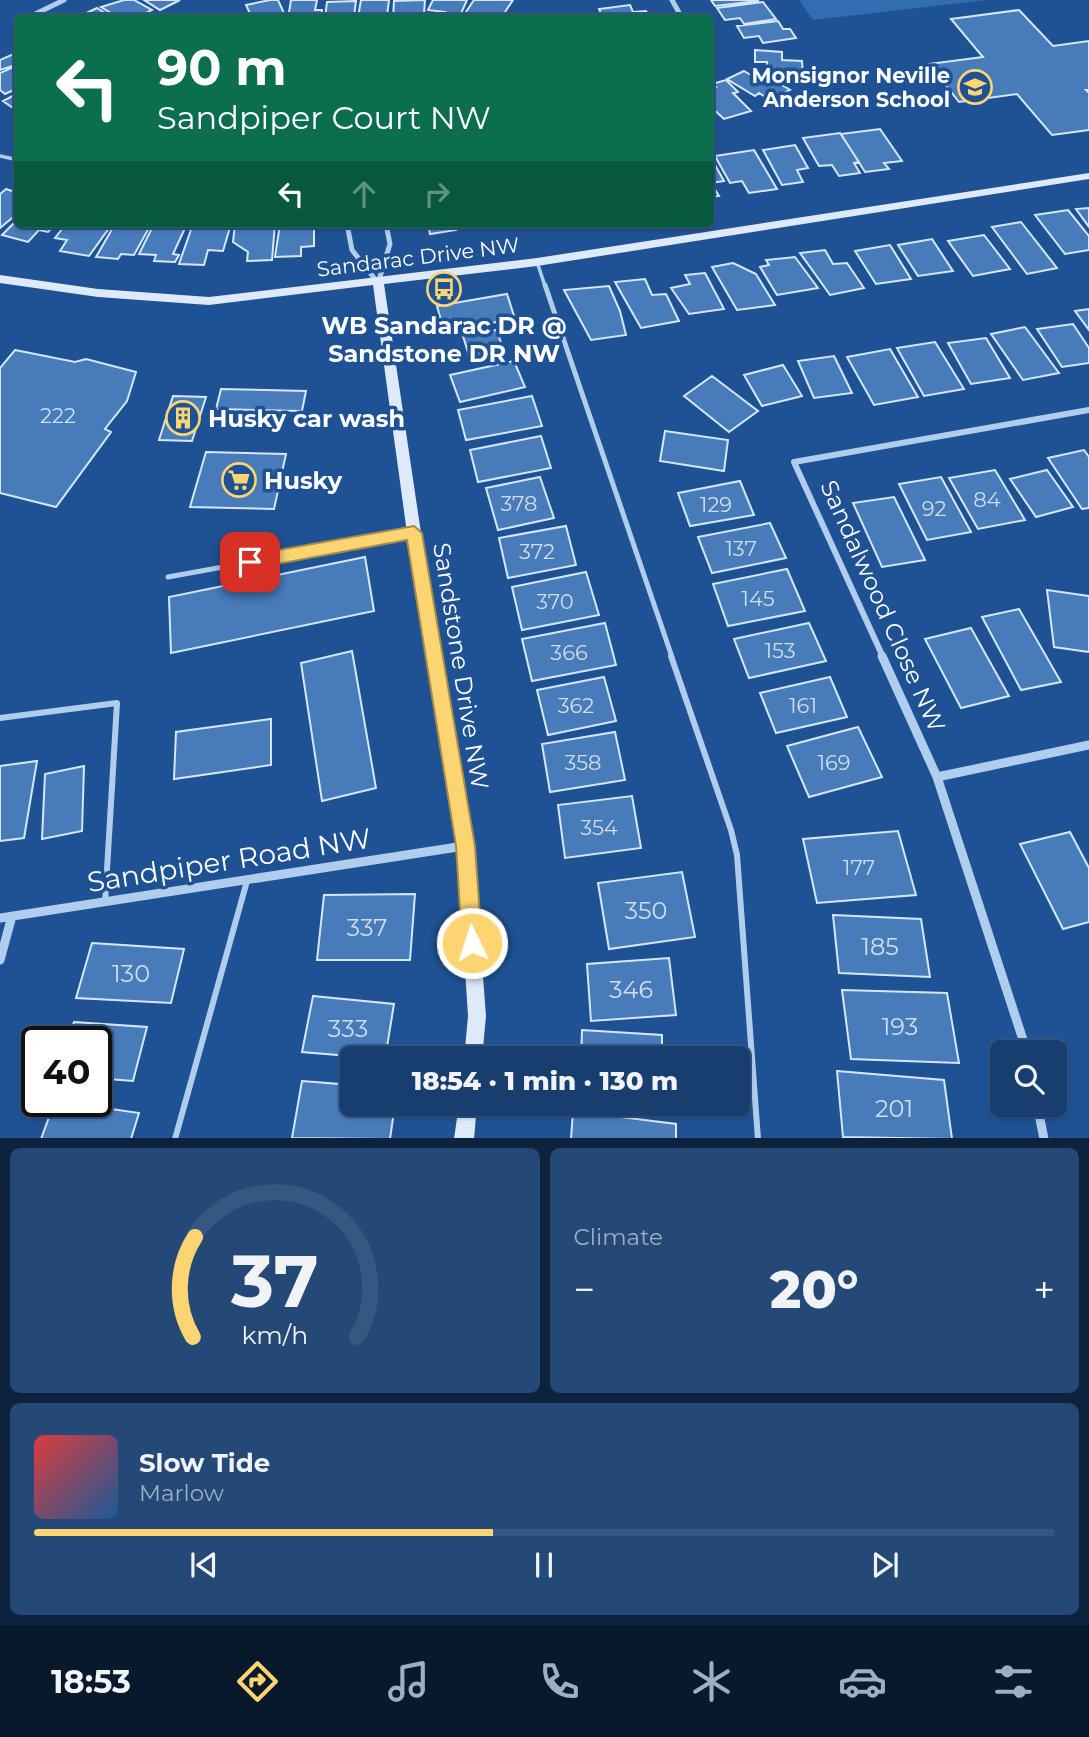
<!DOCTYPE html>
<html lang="en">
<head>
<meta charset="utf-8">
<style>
  :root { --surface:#173e6f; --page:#244977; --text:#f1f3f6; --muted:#9eaec3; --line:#365782; --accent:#fcd471 }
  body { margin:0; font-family:Montserrat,sans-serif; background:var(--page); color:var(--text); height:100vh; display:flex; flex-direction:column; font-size:26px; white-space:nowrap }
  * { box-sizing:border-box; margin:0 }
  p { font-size:23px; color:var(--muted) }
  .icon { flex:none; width:38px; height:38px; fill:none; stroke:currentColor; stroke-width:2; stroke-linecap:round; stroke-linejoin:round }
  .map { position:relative; height:1138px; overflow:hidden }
  .drawer { display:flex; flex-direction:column; gap:10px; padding:10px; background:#0d223d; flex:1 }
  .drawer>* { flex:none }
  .hud { position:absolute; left:14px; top:14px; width:700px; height:214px; border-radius:10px; box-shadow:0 2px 5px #0004,0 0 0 2px var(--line); background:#0b6e4f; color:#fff; overflow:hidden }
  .fabs { position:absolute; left:990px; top:1040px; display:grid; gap:14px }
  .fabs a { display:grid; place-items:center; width:77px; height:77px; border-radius:10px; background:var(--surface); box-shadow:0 2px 5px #0004,0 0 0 2px var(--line); font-size:35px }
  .speed { position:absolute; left:21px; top:1026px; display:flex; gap:14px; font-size:35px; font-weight:700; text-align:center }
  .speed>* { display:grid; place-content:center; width:91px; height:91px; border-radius:50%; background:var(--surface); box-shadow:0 2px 5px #0004,0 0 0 2px var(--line); line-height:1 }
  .speed .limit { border:4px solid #111; border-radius:10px; background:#fff; color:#111 }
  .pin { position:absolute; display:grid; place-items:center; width:60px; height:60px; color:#fff; margin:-30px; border-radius:14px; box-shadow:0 4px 10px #0006 }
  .me { position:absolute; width:77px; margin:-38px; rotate:356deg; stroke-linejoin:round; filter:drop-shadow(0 0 5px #0008) }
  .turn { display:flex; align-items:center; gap:24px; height:147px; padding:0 28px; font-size:32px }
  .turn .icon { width:91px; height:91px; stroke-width:2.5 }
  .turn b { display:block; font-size:49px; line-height:60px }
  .lanes { display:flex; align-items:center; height:66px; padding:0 28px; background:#0003; justify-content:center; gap:35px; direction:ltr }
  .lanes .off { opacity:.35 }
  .big { font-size:52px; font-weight:800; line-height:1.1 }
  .drawer .card { flex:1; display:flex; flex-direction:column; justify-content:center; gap:10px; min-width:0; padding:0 24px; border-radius:10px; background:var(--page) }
  .drawer .dial { align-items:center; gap:0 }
  .dial svg { height:182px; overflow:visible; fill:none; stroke:var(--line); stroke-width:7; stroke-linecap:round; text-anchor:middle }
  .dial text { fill:var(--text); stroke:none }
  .song { display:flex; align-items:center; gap:21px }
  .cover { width:84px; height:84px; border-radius:10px; background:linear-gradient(135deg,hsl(0 70% 55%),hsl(210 70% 35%)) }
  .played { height:7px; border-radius:4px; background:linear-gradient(90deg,var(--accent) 45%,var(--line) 45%) }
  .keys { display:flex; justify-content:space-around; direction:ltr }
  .heat { display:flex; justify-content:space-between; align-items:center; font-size:38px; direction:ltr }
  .drawer .tiles { flex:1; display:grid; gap:10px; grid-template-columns:1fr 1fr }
  .card:last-child { grid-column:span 2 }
  .trip { position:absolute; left:340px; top:1046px; width:410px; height:70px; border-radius:10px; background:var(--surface); box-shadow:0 2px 5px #0004,0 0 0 2px var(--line); font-weight:800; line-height:70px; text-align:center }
  .tabs { display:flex; height:112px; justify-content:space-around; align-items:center; background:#09192c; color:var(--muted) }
  .tabs .icon { width:49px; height:49px }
  .tabs .selected { color:var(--accent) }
  .tabs b { font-size:32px; color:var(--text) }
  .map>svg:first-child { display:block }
  .green { fill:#326cb1 }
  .building { fill:#477bba; stroke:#d7e7fa; stroke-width:2 }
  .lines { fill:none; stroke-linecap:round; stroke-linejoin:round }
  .lane-far2 { stroke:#b1cdee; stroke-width:3.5 }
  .lane-far1 { stroke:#b1cdee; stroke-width:5 }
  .lane { stroke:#b1cdee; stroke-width:6 }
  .street-far2 { stroke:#b1cdee; stroke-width:5 }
  .street-far1 { stroke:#b1cdee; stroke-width:6 }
  .street { stroke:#b1cdee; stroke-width:9 }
  .secondary { fill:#deeafa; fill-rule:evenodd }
  .route { fill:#fcd471; stroke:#a48a49; stroke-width:2 }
  .labels { text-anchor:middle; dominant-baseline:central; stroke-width:7; stroke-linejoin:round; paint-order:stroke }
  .far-poi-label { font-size:21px; font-weight:bold; fill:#fff; stroke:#1f5294; text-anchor:end }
  .far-street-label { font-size:21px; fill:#fff; stroke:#1f5294 }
  .number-label { font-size:21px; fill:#d1deee }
  .poi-label { font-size:24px; font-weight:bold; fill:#fff; stroke:#1f5294; text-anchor:start }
  .street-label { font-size:24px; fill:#fff; stroke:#1f5294 }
  .near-number-label { font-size:24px; fill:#d1deee }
  .near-street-label { font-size:28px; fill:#fff; stroke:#1f5294 }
</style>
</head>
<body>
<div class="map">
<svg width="1089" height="1139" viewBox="0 0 1089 1139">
  <rect width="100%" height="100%" fill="#1f5294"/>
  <path class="green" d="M799,0H987L813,20Z"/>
  <path class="building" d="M124,0H134L152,10L136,18H119L101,7Z
    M144,0H180L160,10Z
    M270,0H278L284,13L274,15L275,18H252L246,5Z
    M291,0H317L315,10H322L321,18H288Z
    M361,0H389L387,16L390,18L358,17Z
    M425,0L424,14L393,18L394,1Z
    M433,0H467L459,18H441L445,12L428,10Z
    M474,0H513L501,18H462Z
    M711,0H757L758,1L715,6Z
    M356,1L354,16L325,18L327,2Z
    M763,2L776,19L744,24L740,18L725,20L717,8Z
    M630,5L633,12L646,11L650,18H603L599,9Z
    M97,8L108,15L78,17Z
    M1019,10L1053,46L1089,41V90H1086L1089,93V130L1052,135L1017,94L959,102L929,64L983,57L951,19Z
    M778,21L783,29H790L796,38L763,43L759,36L744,38L737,26Z
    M755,50L782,52V60L802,61L803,74L767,72V62H755Z
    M18,52V64L0,70V60Z
    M18,65V88L5,94L0,90V73Z
    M744,71L758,79L766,75L790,90L770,100L759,93L755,96L727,79Z
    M726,80L738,92L733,93L751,111L724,119L710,106V89L716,87L712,84Z
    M18,93V110H16L3,101Z
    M880,129L902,161L884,163L889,169L865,172L841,134Z
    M840,133L859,162L854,163L860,173L839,176L832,165L819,166L803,138Z
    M795,145L808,168L797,170L803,182L782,185L763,150Z
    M754,150L777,189L749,193L742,181L730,183L715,156Z
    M710,156L724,181L711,183L719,196L710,197Z
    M6,189L18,193V213L0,228V194Z
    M1089,208V227L1076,209Z
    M1068,210L1089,236V250L1065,254L1035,215Z
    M18,219V224H56L48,232L39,230L28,242L2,235Z
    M1021,222L1057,268L1027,274L992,227Z
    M66,224H112L89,256L60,251L67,240L55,238Z
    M115,224L150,226L134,255L121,254L118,259L96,257Z
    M154,224L186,226L173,254L179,255L175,262L154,261L156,255L139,254Z
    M193,224H231L223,251L208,250L204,265L179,264Z
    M235,224H275L272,260L247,261L248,252L233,242Z
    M280,224H314V246L301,247V256L275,257Z
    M428,224H454L456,230L430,234Z
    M984,235L1010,269L973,276L948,241Z
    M932,239L953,271L918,276L898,245Z
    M890,245L911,279L876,284L855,251Z
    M825,250L833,264L847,263L864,288L830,295L800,253Z
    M795,257L818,288L777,295L760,267L769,265L766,260Z
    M733,263L756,274L775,305L737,310L712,267Z
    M705,273L724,309L689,314L671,288L690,284L685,275Z
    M645,279L652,295L666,294L679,321L641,328L615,282Z
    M609,286L620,311L626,335L591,340L564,290Z
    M507,294L515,319L444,331L437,306Z
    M1089,309V330L1075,311Z
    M1073,324L1089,348V363L1062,367L1037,329Z
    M1025,327L1059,373L1023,380L991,334Z
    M497,330L505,356L471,362L463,336Z
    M986,338L1010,378L971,384L948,343Z
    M935,342L964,389L924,396L897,348Z
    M890,349L918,397L874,405L847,357Z
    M15,350L75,362L86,359L136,372L127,401L105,429L111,432L56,507L0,493V368Z
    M834,356L852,393L814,398L798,361Z
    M514,361L525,387L460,402L450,375Z
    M783,365L802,396L762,406L744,375Z
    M712,376L758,411L729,432L684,396Z
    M221,389L306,391L302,411L216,409Z
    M173,396L206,397L192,441L159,440Z
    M532,396L542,426L466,440L458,410Z
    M665,431L728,440L724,471L660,461Z
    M541,436L551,468L478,482L470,450Z
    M1084,450L1089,457V508L1082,509L1048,458Z
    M206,452L286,454L274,509L190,507Z
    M995,470L1025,520L978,529L949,478Z
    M1047,470L1073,507L1036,517L1010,479Z
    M540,477L554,518L498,530L486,488Z
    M941,477L971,532L927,540L899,484Z
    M740,481L754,515L690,526L678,493Z
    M894,497L925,560L882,567L853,503Z
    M770,523L786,558L712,573L698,537Z
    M566,526L576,565L508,578L499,538Z
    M365,557L374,611L171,653L169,597Z
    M787,569L805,611L728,626L713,584Z
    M586,572L599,615L522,630L512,587Z
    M1047,590L1089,596V652L1054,647Z
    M1019,609L1061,682L1021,690L982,617Z
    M605,623L616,665L532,681L522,639Z
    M809,623L826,661L749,678L734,639Z
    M971,628L1009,696L961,708L925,639Z
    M352,651L376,788L322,801L301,663Z
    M604,677L616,721L548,735L537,690Z
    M830,677L847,717L776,733L760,693Z
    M271,719V765L174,779L176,732Z
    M858,727L882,777L809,797L787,746Z
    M615,732L625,780L550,792L542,744Z
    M37,761L24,838L0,841V766Z
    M84,766L82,831L42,839L45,774Z
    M632,796L641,848L565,858L558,805Z
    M898,831L916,895L817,903L803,839Z
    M1070,832L1089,868V922L1063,929L1020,844Z
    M682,872L695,937L609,949L598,883Z
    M415,894L410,960H317L324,895Z
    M833,915L921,919L930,977L839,973Z
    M92,943L184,949L171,1003L76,998Z
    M669,958L676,1015L591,1021L587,964Z
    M842,990L947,993L959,1063L851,1059Z
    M313,996L394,1004L385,1059L302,1052Z
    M74,1022L147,1027L133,1081L96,1078V1041H68Z
    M582,1030L662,1035V1059H581Z
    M837,1071L944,1080L952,1139L843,1137Z
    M302,1081L352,1085V1104H395L390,1139L292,1138Z
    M55,1101H57L139,1113L131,1139H41Z
    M573,1111L676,1124V1139H571Z"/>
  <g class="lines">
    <path class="lane-far2" d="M0,156L18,160
      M537,262L545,286"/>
    <path class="lane-far1" d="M545,285L672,657
      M168,577L411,533"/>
    <path class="lane" d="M671,656L731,830L737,855L758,1139
      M0,718L117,703L105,903
      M175,1139L247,881"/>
    <path class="street-far2" d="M672,0L682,18
      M27,18L64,0
      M347,224L352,250L378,283
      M378,283L390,244L386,224"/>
    <path class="street-far1" d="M883,657L794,462L1089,410"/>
    <path class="street" d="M882,656L937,777L1027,1052
      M937,777L1089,745
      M0,918L464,846
      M0,960L12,916
      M1037,1104L1044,1139"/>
    <path class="secondary" d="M1089,173V179L537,266L384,284L421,533L473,846L486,1016L482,1059H464L468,1016L457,846L407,533L373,285L209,305L98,297L0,283V275L98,289L209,297L537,258Z
      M459,1104H477L474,1139H454Z"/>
  </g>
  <path class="route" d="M414,526L422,533L475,846L482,943L479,950L472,953L465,950L462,943L456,846L407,540L250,569L244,567L242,562L244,557L250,555Z"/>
  <defs>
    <g id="school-ring" transform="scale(1.75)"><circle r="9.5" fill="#1f5294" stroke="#fcd471" stroke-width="1.5"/><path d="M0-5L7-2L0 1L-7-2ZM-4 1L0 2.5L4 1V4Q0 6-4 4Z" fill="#fcd471"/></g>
    <g id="bus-ring" transform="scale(1.75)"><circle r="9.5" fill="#1f5294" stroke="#fcd471" stroke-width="1.5"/><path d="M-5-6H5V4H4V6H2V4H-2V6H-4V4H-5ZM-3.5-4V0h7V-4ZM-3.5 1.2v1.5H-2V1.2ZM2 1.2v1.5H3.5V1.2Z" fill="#fcd471"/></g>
    <g id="building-ring" transform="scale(1.75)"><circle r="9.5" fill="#1f5294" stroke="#fcd471" stroke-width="1.5"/><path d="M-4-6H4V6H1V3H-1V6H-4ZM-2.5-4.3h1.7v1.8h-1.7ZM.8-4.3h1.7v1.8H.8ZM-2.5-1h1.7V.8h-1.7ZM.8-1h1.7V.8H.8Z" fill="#fcd471"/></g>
    <g id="supermarket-ring" transform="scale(1.75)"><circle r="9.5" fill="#1f5294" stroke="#fcd471" stroke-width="1.5"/><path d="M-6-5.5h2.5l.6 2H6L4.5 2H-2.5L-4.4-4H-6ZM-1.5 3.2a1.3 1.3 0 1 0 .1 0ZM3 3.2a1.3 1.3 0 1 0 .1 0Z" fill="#fcd471"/></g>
  </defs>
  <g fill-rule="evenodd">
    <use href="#school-ring" x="975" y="87"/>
    <use href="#bus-ring" x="444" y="289"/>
    <use href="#building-ring" x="183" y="418"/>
    <use href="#supermarket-ring" x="239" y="480"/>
  </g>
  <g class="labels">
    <g class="far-poi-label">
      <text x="950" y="75">Monsignor Neville<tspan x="950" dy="24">Anderson School</tspan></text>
    </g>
    <g class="far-street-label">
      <text transform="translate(418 257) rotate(-7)">Sandarac Drive NW</text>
    </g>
    <g class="number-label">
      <text x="58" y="415">222</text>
      <text x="987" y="499">84</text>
      <text x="519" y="503">378</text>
      <text x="716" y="504">129</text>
      <text x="934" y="508">92</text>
      <text x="741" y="548">137</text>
      <text x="537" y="551">372</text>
      <text x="758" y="598">145</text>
      <text x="555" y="601">370</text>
      <text x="780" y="650">153</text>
      <text x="569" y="652">366</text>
      <text x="576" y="705">362</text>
      <text x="803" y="705">161</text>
      <text x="583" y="762">358</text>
      <text x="834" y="762">169</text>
      <text x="599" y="827">354</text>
      <text x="859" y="867">177</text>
    </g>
    <g class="poi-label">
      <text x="444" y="325" text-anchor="middle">WB Sandarac DR @<tspan x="444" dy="28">Sandstone DR NW</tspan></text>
      <text x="208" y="418">Husky car wash</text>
      <text x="264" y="480">Husky</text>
    </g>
    <g class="street-label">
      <text transform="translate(883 606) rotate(66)">Sandalwood Close NW</text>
      <text transform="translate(461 666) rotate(81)">Sandstone Drive NW</text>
    </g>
    <g class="near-number-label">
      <text x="646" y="910">350</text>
      <text x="367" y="927">337</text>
      <text x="880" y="946">185</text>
      <text x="131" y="973">130</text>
      <text x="631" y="989">346</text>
      <text x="900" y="1026">193</text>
      <text x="348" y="1028">333</text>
      <text x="894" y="1108">201</text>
    </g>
    <g class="near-street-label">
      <text transform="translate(229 860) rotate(-9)">Sandpiper Road NW</text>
    </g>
  </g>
</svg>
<div class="fabs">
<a><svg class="icon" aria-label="search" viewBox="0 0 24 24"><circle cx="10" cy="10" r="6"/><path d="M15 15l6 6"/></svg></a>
</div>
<div class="speed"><div class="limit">40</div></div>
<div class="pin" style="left:250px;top:562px;background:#d93025"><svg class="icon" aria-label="arrive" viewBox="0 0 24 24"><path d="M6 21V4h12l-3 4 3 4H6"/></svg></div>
<svg class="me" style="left:472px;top:943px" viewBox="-20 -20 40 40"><circle r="17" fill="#fcd471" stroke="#fff" stroke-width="3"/><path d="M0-11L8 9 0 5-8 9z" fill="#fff"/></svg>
<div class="trip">18:54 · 1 min · 130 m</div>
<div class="hud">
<div class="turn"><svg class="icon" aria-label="left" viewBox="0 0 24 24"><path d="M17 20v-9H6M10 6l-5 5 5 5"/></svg><div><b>90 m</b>Sandpiper Court NW</div></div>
<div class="lanes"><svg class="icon" aria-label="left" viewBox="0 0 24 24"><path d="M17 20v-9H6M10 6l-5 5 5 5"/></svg><svg class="icon off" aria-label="ahead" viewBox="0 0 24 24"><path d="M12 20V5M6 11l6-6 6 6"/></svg><svg class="icon off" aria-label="right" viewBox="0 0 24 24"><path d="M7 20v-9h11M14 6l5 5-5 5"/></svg></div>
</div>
</div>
<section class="drawer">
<div class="tiles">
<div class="card dial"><svg viewBox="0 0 100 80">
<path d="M14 69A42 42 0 1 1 86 69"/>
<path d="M14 69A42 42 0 0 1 15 25" stroke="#fcd471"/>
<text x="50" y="56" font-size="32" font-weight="700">37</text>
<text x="50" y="72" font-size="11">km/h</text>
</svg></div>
<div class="card"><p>Climate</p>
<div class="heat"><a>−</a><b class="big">20°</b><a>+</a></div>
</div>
<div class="card">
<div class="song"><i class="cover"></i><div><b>Slow Tide</b><p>Marlow</p></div></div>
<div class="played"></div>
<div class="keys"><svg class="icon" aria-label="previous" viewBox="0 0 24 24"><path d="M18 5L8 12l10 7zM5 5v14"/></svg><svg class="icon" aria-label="pause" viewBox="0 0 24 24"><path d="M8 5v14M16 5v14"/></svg><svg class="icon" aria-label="next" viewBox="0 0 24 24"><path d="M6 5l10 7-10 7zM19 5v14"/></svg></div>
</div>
</div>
</section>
<nav class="tabs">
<b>18:53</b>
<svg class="icon selected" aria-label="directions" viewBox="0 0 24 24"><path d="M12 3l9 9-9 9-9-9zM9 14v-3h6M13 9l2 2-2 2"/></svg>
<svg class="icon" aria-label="music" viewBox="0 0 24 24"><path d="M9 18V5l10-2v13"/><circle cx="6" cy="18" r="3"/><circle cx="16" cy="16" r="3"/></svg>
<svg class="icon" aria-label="phone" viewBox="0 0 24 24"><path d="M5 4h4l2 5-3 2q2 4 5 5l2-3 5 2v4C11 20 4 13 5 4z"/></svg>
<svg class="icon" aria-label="climate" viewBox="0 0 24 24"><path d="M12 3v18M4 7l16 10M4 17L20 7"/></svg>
<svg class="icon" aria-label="car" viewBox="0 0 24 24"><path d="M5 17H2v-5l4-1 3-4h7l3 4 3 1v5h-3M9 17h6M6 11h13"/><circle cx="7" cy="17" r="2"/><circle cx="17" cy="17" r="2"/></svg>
<svg class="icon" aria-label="filters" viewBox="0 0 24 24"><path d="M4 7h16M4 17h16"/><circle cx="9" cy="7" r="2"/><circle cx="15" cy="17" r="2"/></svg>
</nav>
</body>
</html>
